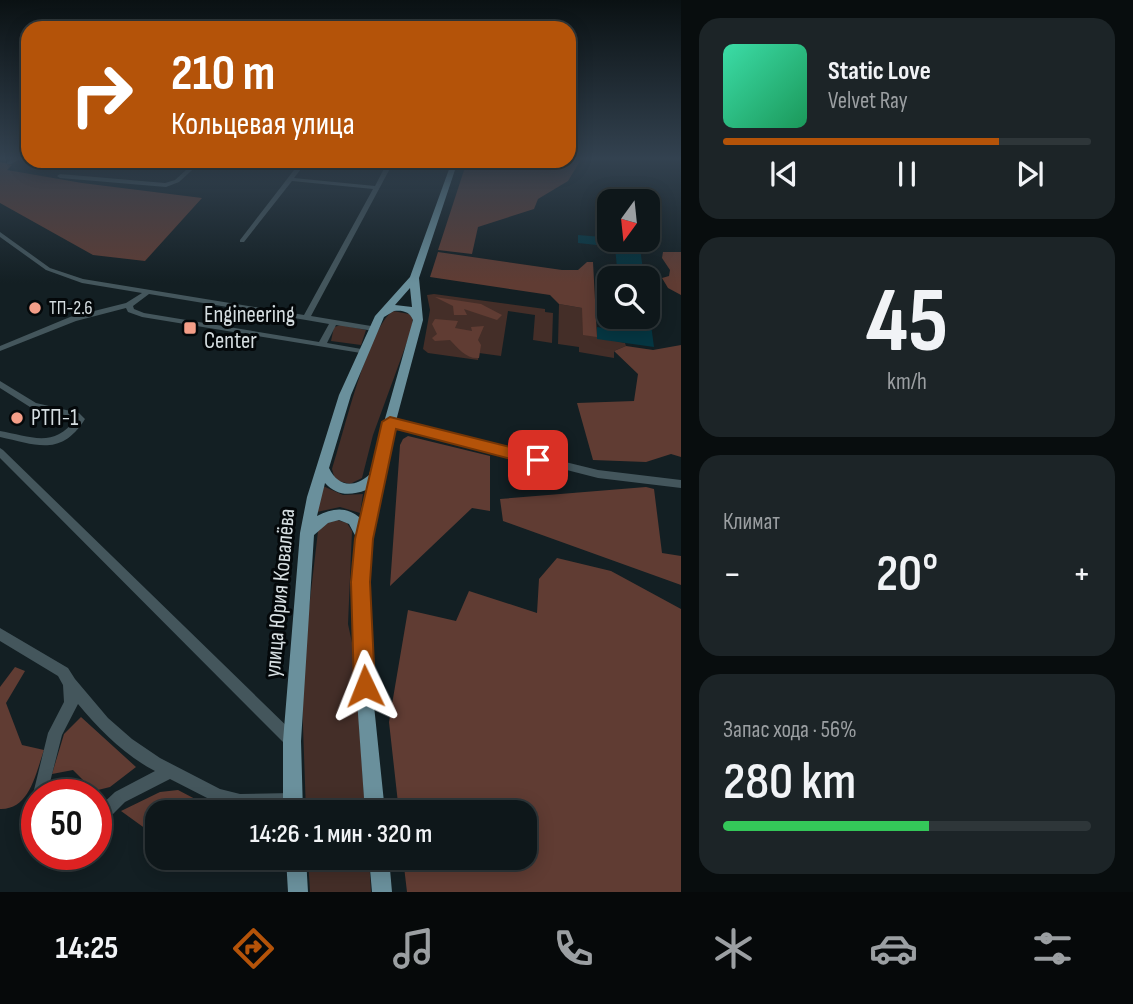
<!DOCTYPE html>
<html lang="ru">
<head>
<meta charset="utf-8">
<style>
  :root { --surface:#0e171a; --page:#1c2427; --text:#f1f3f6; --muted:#9b9fa2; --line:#2e3639; --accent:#b45309 }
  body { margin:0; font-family:"Sofia Sans Condensed",sans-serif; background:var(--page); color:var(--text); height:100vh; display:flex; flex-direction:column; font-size:26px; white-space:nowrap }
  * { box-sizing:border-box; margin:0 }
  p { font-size:23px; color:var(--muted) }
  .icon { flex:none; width:38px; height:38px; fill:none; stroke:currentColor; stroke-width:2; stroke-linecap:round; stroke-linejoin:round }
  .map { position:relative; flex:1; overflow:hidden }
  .sheet { display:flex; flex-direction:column; gap:18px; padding:18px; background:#080d0e; width:452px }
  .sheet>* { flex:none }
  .guide { position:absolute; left:21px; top:21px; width:555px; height:147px; border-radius:21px; box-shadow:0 4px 18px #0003,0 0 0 2px var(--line); background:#b45309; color:#fff; overflow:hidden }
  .needle { width:46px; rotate:195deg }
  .fabs { position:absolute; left:597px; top:189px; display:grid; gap:14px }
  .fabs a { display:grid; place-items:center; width:63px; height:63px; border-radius:14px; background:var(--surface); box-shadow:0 4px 18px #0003,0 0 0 2px var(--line); font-size:35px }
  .speed { position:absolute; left:21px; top:779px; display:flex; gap:14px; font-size:35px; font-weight:700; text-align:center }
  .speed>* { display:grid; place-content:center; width:91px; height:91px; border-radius:50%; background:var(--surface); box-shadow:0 4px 18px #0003,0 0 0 2px var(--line); line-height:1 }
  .speed .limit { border:10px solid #d22; background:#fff; color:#111 }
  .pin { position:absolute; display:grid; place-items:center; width:60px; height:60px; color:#fff; margin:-30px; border-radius:14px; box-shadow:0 4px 10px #0006 }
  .me { position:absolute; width:77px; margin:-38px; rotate:358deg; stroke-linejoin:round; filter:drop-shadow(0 0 5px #0008) }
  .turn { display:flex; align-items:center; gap:24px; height:147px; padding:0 35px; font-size:32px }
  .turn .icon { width:91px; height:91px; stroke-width:2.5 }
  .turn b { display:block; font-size:49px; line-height:60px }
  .big { font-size:52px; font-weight:600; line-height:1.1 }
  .sheet .tile { flex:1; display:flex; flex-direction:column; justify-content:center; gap:10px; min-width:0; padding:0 24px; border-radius:21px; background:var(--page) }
  .sheet .dial { align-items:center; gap:0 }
  .dial b { font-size:91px; line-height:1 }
  .song { display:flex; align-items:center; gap:21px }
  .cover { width:84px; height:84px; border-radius:10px; background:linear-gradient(135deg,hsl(160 70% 55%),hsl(150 70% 35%)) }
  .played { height:7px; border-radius:4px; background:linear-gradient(90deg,var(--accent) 75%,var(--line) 75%) }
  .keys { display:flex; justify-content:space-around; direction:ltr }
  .heat { display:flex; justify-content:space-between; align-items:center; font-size:38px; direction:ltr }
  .charge { height:10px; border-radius:5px; background:linear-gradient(90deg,#34c759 56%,var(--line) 0) }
  .trip { position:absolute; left:145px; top:800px; width:392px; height:70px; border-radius:21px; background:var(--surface); box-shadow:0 4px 18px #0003,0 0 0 2px var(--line); font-weight:600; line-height:70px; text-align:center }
  .dock { display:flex; height:112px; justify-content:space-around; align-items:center; background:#06090a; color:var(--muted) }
  .dock .icon { width:49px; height:49px }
  .dock .active { color:var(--accent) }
  .dock b { font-size:32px; color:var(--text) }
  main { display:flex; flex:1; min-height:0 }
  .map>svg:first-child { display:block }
  .green { fill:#442e28 }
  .forest { fill:#603c33 }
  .building { fill:#053743 }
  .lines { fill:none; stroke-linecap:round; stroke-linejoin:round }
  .minor { fill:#44565c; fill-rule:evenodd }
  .major { fill:#6a909c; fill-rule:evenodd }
  .route { fill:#b45309; stroke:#753606; stroke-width:2 }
  .poi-dot { fill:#f49e88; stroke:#04080a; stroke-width:2.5 }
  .labels { text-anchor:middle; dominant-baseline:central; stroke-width:6; stroke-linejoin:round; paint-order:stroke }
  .far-poi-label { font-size:19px; fill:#d6dee1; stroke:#04080a; text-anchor:start }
  .poi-label { font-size:23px; fill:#d6dee1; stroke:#04080a; text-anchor:start }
  .street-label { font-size:23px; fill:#d6dee1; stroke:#04080a }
</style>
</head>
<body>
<main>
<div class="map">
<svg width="682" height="892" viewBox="0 0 682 892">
  <rect width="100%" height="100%" fill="#131f23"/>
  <path class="green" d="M434,294L545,309V312L553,313L552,343L533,340L535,315L508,311L501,356L479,353L478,360L428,353L423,349L430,310L427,295Z
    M559,304L582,308L597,337L625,343L626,346L614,351V358L579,352V347L558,344Z
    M393,311L409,314L413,318L411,331L373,435L362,478L350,484L335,480L332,469C343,436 368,327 393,311Z
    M341,325L366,330L361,345L331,341L334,327Z
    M323,486L343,495L363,494L360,513L340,507L317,512Z
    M337,520L347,523L352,531L348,624L355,657L365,812H306L302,698L304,651L318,531L323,524Z
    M308,858H369L371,892H310Z"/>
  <path class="forest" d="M569,158L580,161L568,181L538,199L534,209L478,227L472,254L438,250L467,161H569Z
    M0,162L12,165L7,170L82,183L202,198L145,261L93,255L0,203Z
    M438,252L562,270H578L587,262H593L597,337L583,335L582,308L559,304L550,295L430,277Z
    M663,252H681V295L668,288L662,278L669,276L670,270L662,258Z
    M435,297L481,304L502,315L497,320L464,309L467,315H454L453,306Z
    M435,319L458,321L455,328L472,331L471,327L484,326L478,340L481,345L479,358C466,359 459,349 450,340L435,341L432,338L437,334L432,324Z
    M681,345V457L671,454L646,462L593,460L577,403L634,401L638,374L614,351L626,346L653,350Z
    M408,436L490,456V511L472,508L390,586L400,445L403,439Z
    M646,487L654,489L662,553L681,556V585L503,521L500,499Z
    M557,558L611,571L681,609V892H407L403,858H525V812H399L389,722L408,610L456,621L469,591L537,613L539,579Z
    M15,667L25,671L6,703L22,745L44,750C36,772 30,810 0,809V687Z
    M81,717L136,767L110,787L94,791L73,770L52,774L64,734Z
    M178,790L220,812H158L157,837L121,811L160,792Z"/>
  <path class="building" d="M578,235L639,240L644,278H618L615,247L578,243Z
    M622,317H650L654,347L597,339V327L623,331Z"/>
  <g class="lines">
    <path class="minor" d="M14,158H21L11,164H7V162Z
      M196,161H202L179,182L166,187L60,178L57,176L60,174L165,183L175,180Z
      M301,161H307L294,178L375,186L388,161H394L311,316L377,327L378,329L374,331L336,325L327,343L367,350V354L142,317L128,312L126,308L76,321L0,351V346L70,317L126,303L142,293L82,283L46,270L0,237V232L50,268L83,279L304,315L373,189L292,181L244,242H240V240ZM149,294L306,320L329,324L319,342L144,313L134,309L133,306Z
      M0,381L36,403L79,413L85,419C61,457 37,445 0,437V431C29,436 55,449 75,419L73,417L30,407L0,388Z
      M390,419L598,470L682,480V488L598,478L387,424L385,422Z
      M0,448L3,450L297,736L299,741L297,746L292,748L287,746L0,458Z
      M0,628L68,668L75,679L108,718L132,739L160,758L220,789L240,794L293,793L298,795L300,800L298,805L293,807L240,810L213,801L170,779L125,802L101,826L96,829V810L115,792L155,771C124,755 100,730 78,704L62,735L47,794H37V845L32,842L24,824L32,802L36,800L33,794L48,733L64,702L63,685L58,676L0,641Z"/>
    <path class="major" d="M452,161H458L419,278L423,320L381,477L371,539L368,582L372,686L385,812H365L356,686L354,582L357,539L349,524L339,520L328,523L314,535L301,741L303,812H283V741L300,533L307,497L339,395L375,316L410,277ZM410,288L412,307L395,305ZM394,311C403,310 410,312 413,320L369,475C354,488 338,487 329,468L351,395L384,317ZM325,483C337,496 350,496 366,490L361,519C347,506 333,508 317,516Z
      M286,858H306L308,892H288Z
      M369,858H389L392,892H372Z"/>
  </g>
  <linearGradient id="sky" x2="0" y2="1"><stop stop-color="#0a1113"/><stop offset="0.56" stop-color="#334250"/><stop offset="1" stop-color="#334250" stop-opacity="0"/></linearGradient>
  <rect width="682" height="283" fill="url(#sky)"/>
  <path class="route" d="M390,417L538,454L546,460L538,466L396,429L373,539L370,582L375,686L372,694L365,697L357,694L354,686L351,582L355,539L382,422Z"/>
  <g class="poi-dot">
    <circle cx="35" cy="308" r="7"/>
    <rect x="183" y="321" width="14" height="14" rx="3.5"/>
    <circle cx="17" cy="418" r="7"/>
  </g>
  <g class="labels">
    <g class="far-poi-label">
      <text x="49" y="308">ТП-2.6</text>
    </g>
    <g class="poi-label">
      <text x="204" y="315">Engineering<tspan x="204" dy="26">Center</tspan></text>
      <text x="31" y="418">РТП-1</text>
    </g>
    <g class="street-label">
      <text transform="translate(280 593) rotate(-85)">улица Юрия Ковалёва</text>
    </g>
  </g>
</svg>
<div class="fabs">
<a><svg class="needle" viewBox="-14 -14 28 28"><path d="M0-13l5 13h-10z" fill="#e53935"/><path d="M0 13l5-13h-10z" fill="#9b9fa2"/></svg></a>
<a><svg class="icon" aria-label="search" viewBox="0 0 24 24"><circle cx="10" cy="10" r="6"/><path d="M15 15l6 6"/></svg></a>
</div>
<div class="speed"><div class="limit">50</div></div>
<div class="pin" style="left:538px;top:460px;background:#d93025"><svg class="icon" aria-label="arrive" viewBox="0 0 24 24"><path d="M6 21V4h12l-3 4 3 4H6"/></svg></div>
<svg class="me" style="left:365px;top:686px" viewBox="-20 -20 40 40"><path d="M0-17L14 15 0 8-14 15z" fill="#b45309" stroke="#fff" stroke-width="4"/></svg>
<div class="trip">14:26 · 1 мин · 320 m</div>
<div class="guide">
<div class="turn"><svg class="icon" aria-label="right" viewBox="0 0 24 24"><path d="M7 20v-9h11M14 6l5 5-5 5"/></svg><div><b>210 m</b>Кольцевая улица</div></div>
</div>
</div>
<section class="sheet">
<div class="tile">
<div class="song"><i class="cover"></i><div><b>Static Love</b><p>Velvet Ray</p></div></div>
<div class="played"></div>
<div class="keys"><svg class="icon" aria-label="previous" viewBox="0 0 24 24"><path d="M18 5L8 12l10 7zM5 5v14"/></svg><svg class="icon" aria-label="pause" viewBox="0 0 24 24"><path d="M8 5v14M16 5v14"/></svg><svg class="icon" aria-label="next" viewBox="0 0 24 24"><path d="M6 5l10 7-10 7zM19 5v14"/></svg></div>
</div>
<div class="tile dial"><b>45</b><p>km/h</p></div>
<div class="tile"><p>Климат</p>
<div class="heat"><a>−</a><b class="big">20°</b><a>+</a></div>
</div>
<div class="tile"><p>Запас хода · 56%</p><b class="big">280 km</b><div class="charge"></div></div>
</section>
</main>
<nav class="dock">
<b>14:25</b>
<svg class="icon active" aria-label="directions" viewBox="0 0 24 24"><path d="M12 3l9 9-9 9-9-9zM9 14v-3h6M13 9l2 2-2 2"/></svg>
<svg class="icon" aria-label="music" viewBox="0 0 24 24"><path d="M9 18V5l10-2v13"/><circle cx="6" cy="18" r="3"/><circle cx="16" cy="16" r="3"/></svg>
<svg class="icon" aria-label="phone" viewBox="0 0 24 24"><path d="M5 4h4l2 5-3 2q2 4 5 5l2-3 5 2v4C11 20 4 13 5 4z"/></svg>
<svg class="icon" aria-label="climate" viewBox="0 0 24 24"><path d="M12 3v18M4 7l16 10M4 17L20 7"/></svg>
<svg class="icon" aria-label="car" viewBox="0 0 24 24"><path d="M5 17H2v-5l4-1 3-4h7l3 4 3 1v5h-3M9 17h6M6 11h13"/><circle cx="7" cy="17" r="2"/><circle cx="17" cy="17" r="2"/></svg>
<svg class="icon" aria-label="filters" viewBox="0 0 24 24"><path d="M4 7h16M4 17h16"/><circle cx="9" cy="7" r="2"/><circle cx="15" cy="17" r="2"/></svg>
</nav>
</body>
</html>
